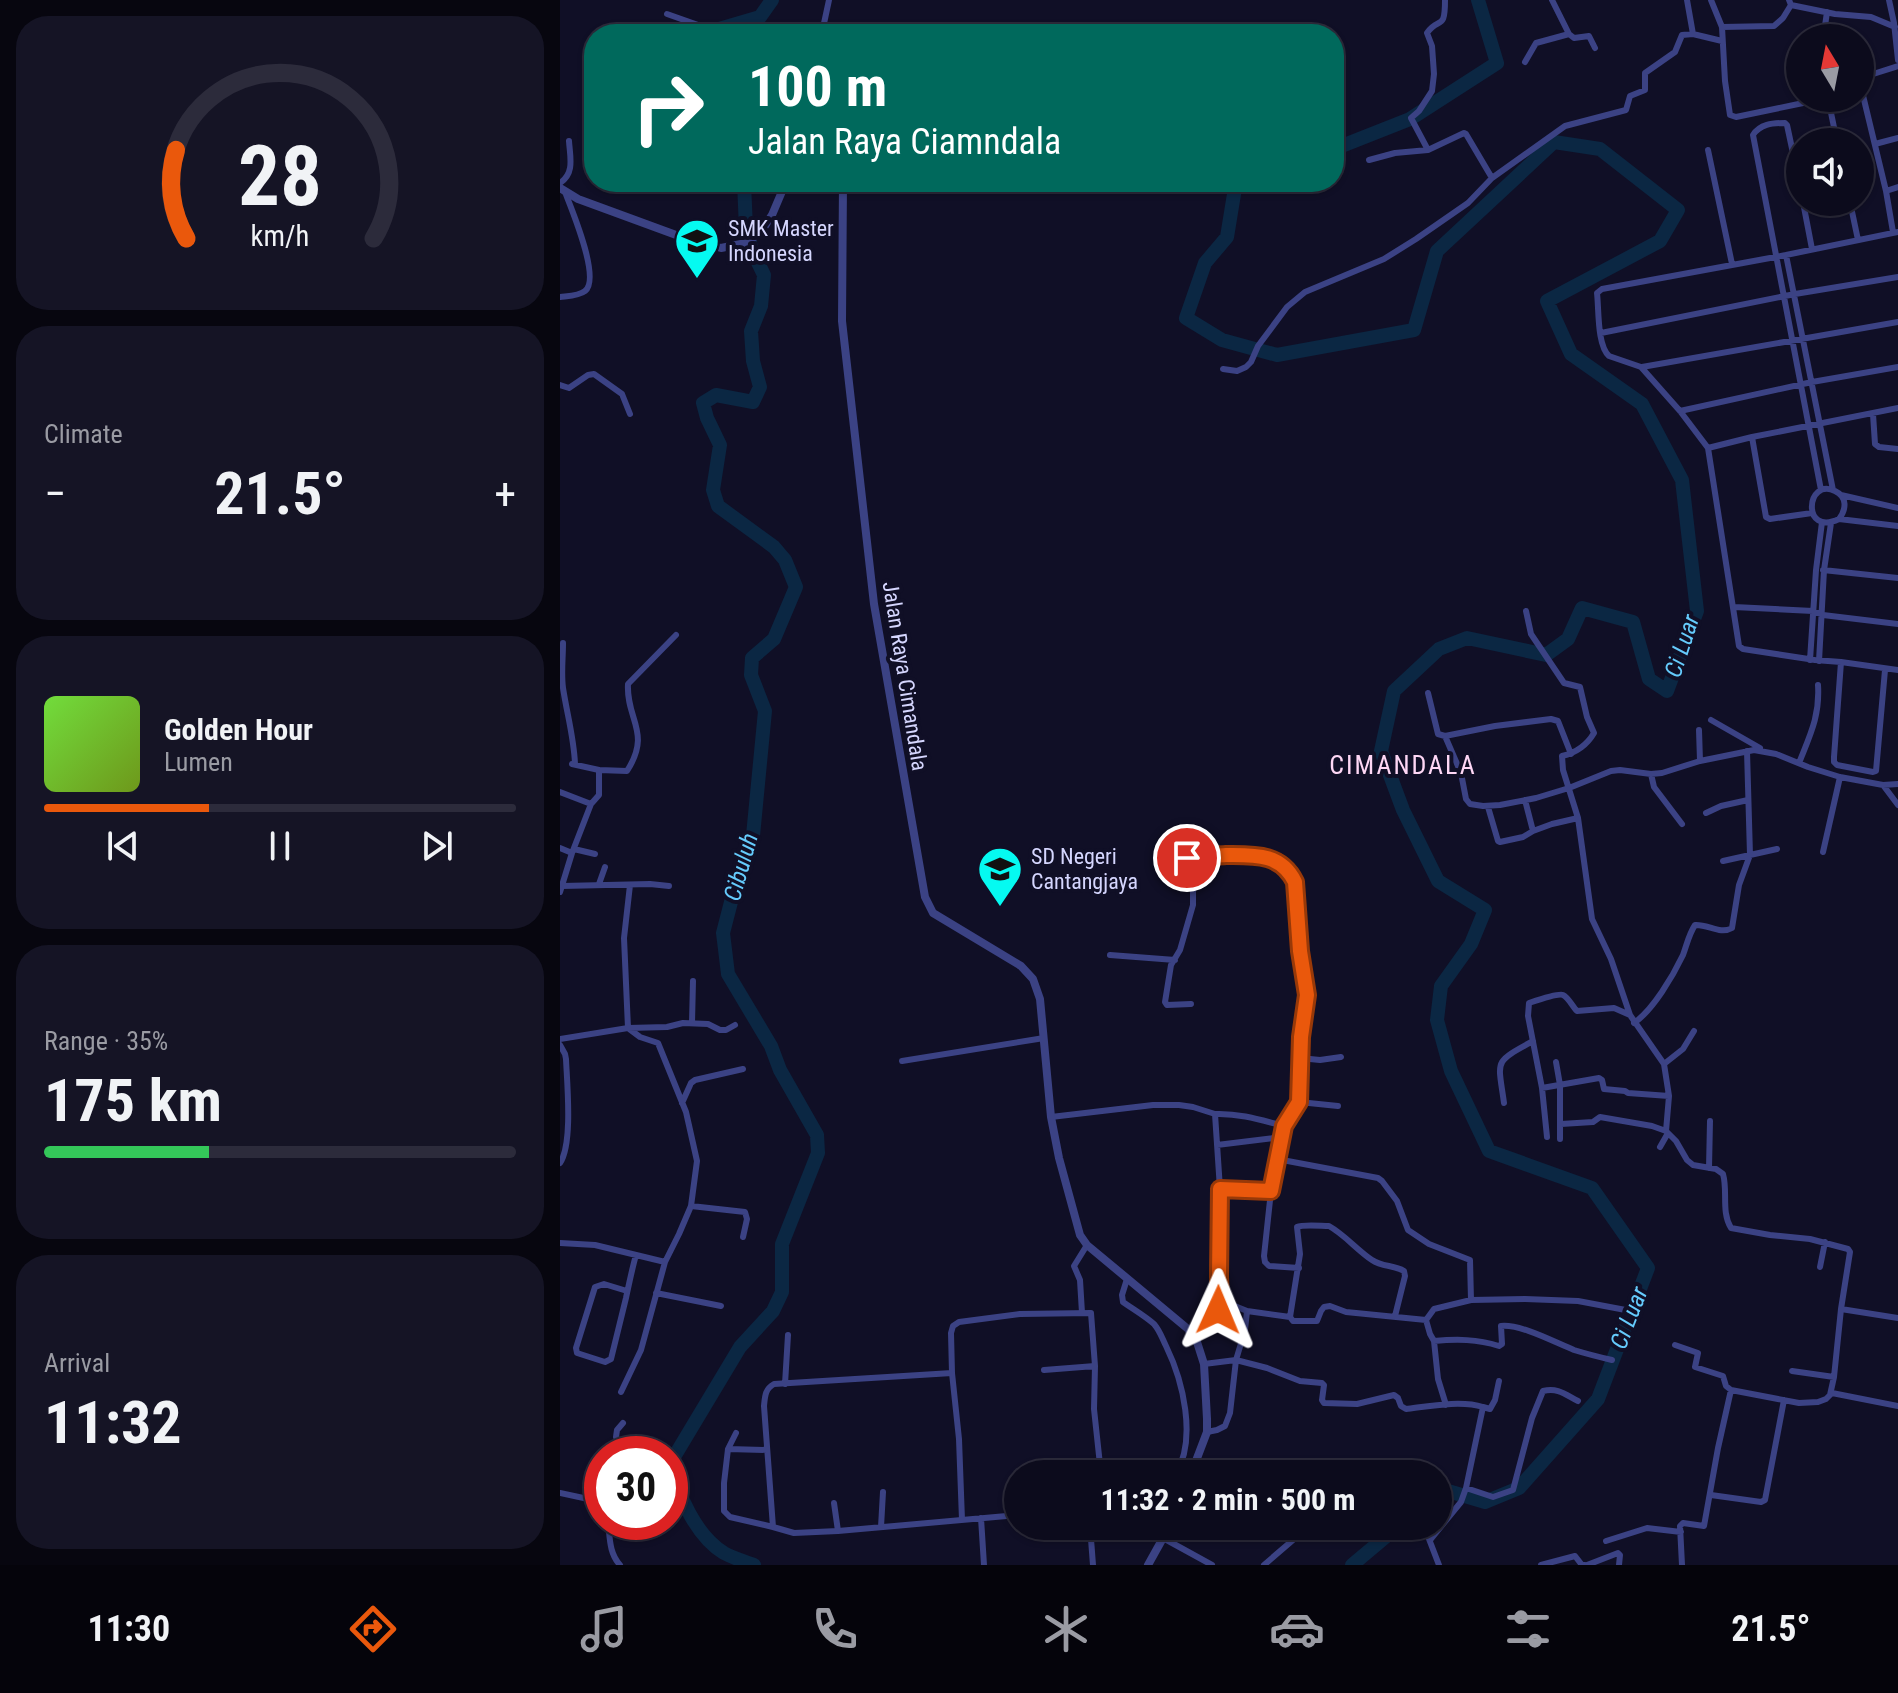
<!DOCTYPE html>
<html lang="en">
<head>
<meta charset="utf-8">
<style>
  :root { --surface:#0c0b1c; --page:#151425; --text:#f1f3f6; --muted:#9a9ba3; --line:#2c2b3b; --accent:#ea580c }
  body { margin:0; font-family:"Roboto Condensed",sans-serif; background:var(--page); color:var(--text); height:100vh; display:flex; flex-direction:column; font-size:30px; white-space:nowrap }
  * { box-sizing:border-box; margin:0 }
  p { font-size:26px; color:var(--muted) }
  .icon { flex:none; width:44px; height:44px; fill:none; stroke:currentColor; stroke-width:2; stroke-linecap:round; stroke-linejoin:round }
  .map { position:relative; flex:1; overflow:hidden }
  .details { display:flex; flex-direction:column; gap:16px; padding:16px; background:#07060f; width:560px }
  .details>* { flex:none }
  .banner { position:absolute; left:24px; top:24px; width:760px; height:168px; border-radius:32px; box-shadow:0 2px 6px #0004,0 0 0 2px var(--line); background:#00695c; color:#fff; overflow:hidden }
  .needle { width:52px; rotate:350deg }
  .tools { position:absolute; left:1226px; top:24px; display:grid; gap:16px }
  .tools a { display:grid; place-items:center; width:88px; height:88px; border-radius:50%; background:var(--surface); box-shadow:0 2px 6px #0004,0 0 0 2px var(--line); font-size:40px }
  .speed { position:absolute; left:24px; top:1436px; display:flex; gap:16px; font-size:40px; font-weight:700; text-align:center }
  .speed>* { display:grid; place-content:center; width:104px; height:104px; border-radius:50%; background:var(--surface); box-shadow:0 2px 6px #0004,0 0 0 2px var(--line); line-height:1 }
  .speed .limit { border:12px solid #d22; background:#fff; color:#111 }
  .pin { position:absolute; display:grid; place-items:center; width:68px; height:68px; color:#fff; margin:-34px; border:4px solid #fff; border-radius:50%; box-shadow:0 2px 8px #0007 }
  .me { position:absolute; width:88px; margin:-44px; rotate:1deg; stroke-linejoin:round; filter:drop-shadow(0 0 6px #0008) }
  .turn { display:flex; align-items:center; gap:28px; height:168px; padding:0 32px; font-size:36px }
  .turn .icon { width:104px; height:104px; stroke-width:2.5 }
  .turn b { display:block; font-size:56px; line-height:68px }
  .big { font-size:60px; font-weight:700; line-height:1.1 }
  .details .widget { flex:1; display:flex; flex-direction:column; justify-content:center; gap:12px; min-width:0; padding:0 28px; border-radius:32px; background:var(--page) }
  .details .dial { align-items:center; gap:0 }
  .dial svg { height:208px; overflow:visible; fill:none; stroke:var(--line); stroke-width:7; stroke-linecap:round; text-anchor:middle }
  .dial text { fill:var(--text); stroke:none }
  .song { display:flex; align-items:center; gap:24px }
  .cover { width:96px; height:96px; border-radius:12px; background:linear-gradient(135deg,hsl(100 70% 55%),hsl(80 70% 35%)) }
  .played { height:8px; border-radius:4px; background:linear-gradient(90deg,var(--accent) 35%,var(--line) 35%) }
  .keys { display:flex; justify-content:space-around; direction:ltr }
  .heat { display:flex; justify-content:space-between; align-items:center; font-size:44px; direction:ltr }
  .charge { height:12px; border-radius:6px; background:linear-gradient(90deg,#34c759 35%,var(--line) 0) }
  .trip { position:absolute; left:444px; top:1460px; width:448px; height:80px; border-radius:40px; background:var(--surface); box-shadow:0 2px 6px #0004,0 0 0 2px var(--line); font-weight:700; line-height:80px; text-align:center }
  .tabs { display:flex; height:128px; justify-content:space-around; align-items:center; background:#05040b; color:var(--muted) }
  .tabs .icon { width:56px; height:56px }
  .tabs .current { color:var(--accent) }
  .tabs b { font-size:36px; color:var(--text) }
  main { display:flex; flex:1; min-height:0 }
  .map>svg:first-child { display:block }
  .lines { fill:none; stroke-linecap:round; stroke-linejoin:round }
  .river { stroke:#0b2743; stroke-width:14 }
  .minor { stroke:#3b4284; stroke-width:6 }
  .tertiary { stroke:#3b4284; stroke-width:8 }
  .route-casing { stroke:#983908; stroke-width:20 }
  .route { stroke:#ea580c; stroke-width:14 }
  .labels { text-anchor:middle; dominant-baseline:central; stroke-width:8; stroke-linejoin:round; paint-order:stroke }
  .poi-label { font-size:22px; fill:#d5d6fe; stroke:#100f26; text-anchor:start }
  .street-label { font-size:22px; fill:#d5d6fe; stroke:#100f26 }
  .water-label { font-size:24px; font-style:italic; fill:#65cbfc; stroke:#100f26 }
  .quarter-label { font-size:26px; letter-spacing:2px; fill:#fed7f5; stroke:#100f26 }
</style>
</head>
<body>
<main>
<section class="details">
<div class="widget dial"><svg viewBox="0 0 100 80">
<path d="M14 69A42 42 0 1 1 86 69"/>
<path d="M14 69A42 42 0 0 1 10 35" stroke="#ea580c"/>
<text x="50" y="56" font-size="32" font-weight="700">28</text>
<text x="50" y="72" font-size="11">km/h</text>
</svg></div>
<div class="widget"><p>Climate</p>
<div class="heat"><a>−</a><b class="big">21.5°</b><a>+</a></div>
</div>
<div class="widget">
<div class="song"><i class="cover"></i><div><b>Golden Hour</b><p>Lumen</p></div></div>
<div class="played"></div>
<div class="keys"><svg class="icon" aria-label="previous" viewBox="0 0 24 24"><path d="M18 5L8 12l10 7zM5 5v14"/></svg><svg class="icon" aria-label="pause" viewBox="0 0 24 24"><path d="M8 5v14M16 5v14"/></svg><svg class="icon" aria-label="next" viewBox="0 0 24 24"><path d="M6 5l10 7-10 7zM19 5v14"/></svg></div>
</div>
<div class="widget"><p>Range · 35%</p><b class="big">175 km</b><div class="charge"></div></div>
<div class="widget"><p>Arrival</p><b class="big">11:32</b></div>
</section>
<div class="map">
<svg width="1338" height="1565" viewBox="0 0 1338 1565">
  <rect width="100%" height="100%" fill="#100f26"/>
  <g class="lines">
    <path class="river" d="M142,34L200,17L212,0
      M774,149L850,119L937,63L918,0
      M184,182L186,229L192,250L204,275L201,306L191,331L193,361L200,387L193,402L156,395L143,403L147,418L160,445L153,490L158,506L214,547L225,560L236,587L214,639L192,658L191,675L205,711L192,846L179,871L163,933L168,974L211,1046L220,1070L257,1135L258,1153L222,1244V1292L213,1311L180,1347L111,1462C117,1494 136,1536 164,1553C173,1558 184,1561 194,1565
      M690,182L675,188L667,237L645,263L626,318L662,340L717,355L854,330L877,251L994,142L1040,149L1118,210L1100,241L987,301L1011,354L1082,404L1122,480L1137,611L1107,691L1089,679L1073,622L1022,608L1008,639L986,655L907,638L879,649L834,691L821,751L843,810L878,881L925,910L911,944L881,986L877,1020L891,1071L929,1151L1032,1188L1088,1268L1038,1399L959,1488L925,1502L878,1488
      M792,1565L829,1534L830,1526"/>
    <path class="minor" d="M885,0C885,32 879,16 867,33L872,46L874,74L872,91L859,111L851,118L868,150L904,133L906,134L932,178
      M992,0L1009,34
      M1127,0L1133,34
      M1151,0L1162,27L1214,26L1223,18L1231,5
      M1229,0L1231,5L1275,14L1311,17L1335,27
      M1329,0L1334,23L1338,60
      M107,14L141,26L148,34
      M1162,27L1165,81L1170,115L1176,117L1248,102L1252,98
      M263,28L269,0
      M1266,38L1265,26L1267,12
      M965,62L976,43L1009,34L1014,38L1029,36L1035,48
      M1300,70L1310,75L1338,66
      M1300,83L1326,191L1333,232
      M1268,98L1277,142
      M1315,144L1338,138
      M1148,150L1172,264
      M809,160L835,153L868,150
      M0,183C15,173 10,157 9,141
      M1240,186L1227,125L1225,123C1212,123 1200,124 1193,135L1261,490
      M1326,191L1338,187
      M1243,202L1252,249
      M1290,202L1298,240
      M1226,255L1273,490
      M0,297C8,296 19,296 25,291C41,279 12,210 5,192
      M1041,333L1235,294L1338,277
      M1082,367L1338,322
      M663,369L677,371L686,367L691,362L698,346L727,307L745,292L824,259L856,239L908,203L932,178L1005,126L1066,110L1070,96L1085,90V73L1115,52L1122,35L1133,34L1162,41
      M0,385L9,388L28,375L34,374L62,394L70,414
      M1120,411L1252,382L1338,367
      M1313,414L1315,444L1319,447L1338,449
      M1192,437L1338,408
      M1148,448L1192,437L1206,517L1210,519L1252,513
      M1281,495L1338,508
      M1279,519C1286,510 1288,497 1275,491C1246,477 1241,537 1279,519L1338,526
      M1263,570L1338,578
      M1174,607L1253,611L1263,615L1338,624
      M966,611L971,634L1004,683L1020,687L1027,717L1034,733C1027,745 1015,753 1002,756L1003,770L1018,818L1032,919L1051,959L1070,1015L1104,1064L1109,1096L1106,1131L1116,1141L1127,1160L1133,1165L1156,1169L1163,1174C1168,1191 1161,1212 1171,1228L1210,1235L1250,1239L1288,1249L1290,1252L1281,1309L1274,1377L1270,1395L1266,1399L1258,1402L1239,1403L1171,1390L1166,1386L1163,1376L1135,1367L1138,1353L1115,1345
      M3,643C3,659 1,673 3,688C7,714 14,738 15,764
      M1250,660L1256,570L1262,522
      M1259,661L1264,570L1271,523
      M1281,662L1338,670
      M1325,670L1316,771L1313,772L1277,765L1274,762V757L1281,662L1255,660L1183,649L1179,646L1148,448L1120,411L1081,367L1049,356C1037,345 1039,310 1037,293L1042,289L1226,255L1338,232
      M868,693L878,734L885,736L901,773L906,799L910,804L923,806L940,805L976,798L1009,788L1051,771L1060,770L1091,774L1102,773L1140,761L1194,750L1216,754L1248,767L1280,777L1323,785L1338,805
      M1151,720L1200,748
      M1139,730L1140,761
      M885,736L935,726L991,719L998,721L1011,754
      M1239,763C1250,735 1260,716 1258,685
      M12,764L39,770
      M1091,774L1094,787L1122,824
      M1323,785L1338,784
      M0,792L31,804
      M928,807L938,841L940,842L963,837L973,831L965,800
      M1146,813L1161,806L1188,800
      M973,831L992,824L1018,818
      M0,848L12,853L0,892
      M14,849L35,854
      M1263,852L1280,777
      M12,853L31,804L39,795V770L67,771C92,732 66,720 68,684L116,635
      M1163,861L1217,849
      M39,884L45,867
      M2,886L90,884L109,886
      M550,955L615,960
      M631,1004L607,1005L605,1002L611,965L620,950L633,905V881L627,858L645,856L694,854L724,866L730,873L735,882L740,951L747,995L741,1037L739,1102L724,1126L711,1191L704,1256L705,1262L709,1266L739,1268
      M132,1023L133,981
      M1074,1023C1093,1010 1113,976 1123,955C1127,944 1129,934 1135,925C1148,924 1160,935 1172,928L1179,885L1190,855L1187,751
      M68,1028L64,938L70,885
      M0,1039L68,1028L107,1027L123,1023L148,1024L160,1030H166L175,1025
      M0,1045L5,1054L6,1059C7,1083 13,1144 0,1163
      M740,1058L760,1060L781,1057
      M342,1061L484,1038
      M996,1062L1000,1085V1139
      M1104,1064L1123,1049L1134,1031
      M982,1088L1039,1078L1042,1080L1044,1089L1065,1091L1068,1093L1109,1096
      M739,1102L778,1106
      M122,1103L131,1083L135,1080L183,1069
      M944,1103C938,1059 933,1063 973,1041
      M655,1114C679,1113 701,1120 724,1126
      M491,1117L593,1105H619L633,1107L655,1114L660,1189V1300C657,1317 643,1321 628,1329
      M1001,1124L1033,1122L1040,1117L1092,1126L1106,1131
      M987,1137L982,1088L968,1016L969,1003C975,1001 998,993 1003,995C1008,997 1013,1007 1017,1011L1054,1008L1070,1015
      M657,1145L722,1137
      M1100,1147L1108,1133
      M717,1159L818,1178L822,1181L837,1201L848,1230L869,1244L910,1260L911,1300
      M1149,1168L1150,1121
      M660,1189L711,1191
      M131,1206L185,1212L187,1219L183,1237
      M0,1243L35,1245L105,1262L119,1234L131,1206L137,1161L126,1112L98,1043L80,1037L68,1028
      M1260,1267L1265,1242
      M567,1279L562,1295L563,1302C573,1309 585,1316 594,1324C600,1331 602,1338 606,1346C623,1381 637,1438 616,1474
      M67,1291L44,1284L35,1287L16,1348L17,1353L45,1362L51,1359L66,1298C69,1284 72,1269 76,1255
      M96,1293L161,1306
      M660,1300L687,1311L730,1317L733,1321H757L761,1311L764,1307L770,1306L786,1312L866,1320
      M1281,1309L1338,1318
      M522,1313L520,1280L514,1266L527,1245
      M730,1317L740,1254L737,1227C743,1224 761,1226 769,1226C785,1235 797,1250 812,1260C822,1267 834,1265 844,1271L845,1276L835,1316
      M866,1320L874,1309L911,1300L965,1299L1018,1301L1071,1311
      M866,1320L870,1334L874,1341L878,1379L886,1405
      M874,1341C897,1339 917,1339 939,1346L942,1344L941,1326C961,1324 994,1342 1014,1350C1027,1354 1039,1357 1052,1360
      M644,1364L676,1360L707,1368L740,1381L762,1383L764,1385L762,1400L764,1403L797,1404L834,1395L838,1398L841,1406L846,1409C870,1406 901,1400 923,1407L906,1488L901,1502L870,1540
      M484,1370L535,1366
      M1232,1371L1274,1377
      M392,1373L214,1384C205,1389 205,1396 204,1406L213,1527L234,1533L278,1531L458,1515
      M225,1384L228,1335
      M61,1392L81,1350L105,1262
      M1272,1393L1338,1406
      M923,1407L930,1409L935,1400L939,1381
      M63,1423L57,1430L56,1437L66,1454
      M647,1432L657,1430L665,1426L670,1413L676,1360L685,1330L687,1311
      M176,1433L168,1449L207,1450
      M168,1449L164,1483V1511L170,1517L213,1527
      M748,1474L753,1466L757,1465L805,1474
      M906,1488L933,1497L953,1490L972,1418L983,1391C998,1387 1006,1395 1018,1401
      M0,1493L42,1502
      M1151,1495L1201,1502L1205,1500L1224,1400
      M274,1503L278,1531
      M421,1518L424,1565
      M402,1520L399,1439L392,1373L391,1333L393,1326L399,1322L460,1314L531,1313L535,1366L534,1409L541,1474
      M48,1522C50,1538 49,1553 60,1565
      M530,1526L533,1565
      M864,1526L879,1565
      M321,1527L323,1492
      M603,1538L652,1565
      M1046,1541L1087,1528L1121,1532
      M704,1565L740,1534L769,1526
      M981,1565L1015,1556L1022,1565H1025
      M1027,1565L1058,1553L1060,1555L1059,1565
      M1122,1565L1120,1526L1123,1523L1144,1526L1158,1448L1171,1390"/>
    <path class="tertiary" d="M255,34C263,26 272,25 280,34
      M283,182L282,321L314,604L365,897L373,913L461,966L473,979L480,999L491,1117L499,1158L520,1235L527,1245L628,1329L637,1342L644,1364L647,1419V1432L631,1474
      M0,188L18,199L127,239L161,248L186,243L201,232L212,215L226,182
      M588,1565L603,1538L607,1526"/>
  </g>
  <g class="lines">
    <g class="route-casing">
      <path id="route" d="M627,858C640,855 653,856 666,855C694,855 721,853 735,882L740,951L747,995L741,1037L739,1102L724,1126L711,1191L660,1189L659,1277L660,1300L658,1310"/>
    </g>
    <use href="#route" class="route"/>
  </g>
  <defs>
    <g id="school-pin" transform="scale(2.3)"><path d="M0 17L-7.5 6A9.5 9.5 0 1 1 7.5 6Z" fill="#05faf1" stroke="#100f26"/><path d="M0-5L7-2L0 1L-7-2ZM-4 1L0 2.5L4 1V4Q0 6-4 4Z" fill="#111"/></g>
  </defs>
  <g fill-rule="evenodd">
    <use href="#school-pin" x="137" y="241"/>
    <use href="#school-pin" x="440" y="869"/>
  </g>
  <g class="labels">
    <g class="poi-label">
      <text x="168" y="228">SMK Master<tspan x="168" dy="25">Indonesia</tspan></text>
      <text x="471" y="856">SD Negeri<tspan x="471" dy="25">Cantangjaya</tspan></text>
    </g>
    <g class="street-label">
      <text transform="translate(345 676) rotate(81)">Jalan Raya Cimandala</text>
    </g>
    <g class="water-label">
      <text transform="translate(1122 646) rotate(-72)">Ci Luar</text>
      <text transform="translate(181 867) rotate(-74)">Cibuluh</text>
      <text transform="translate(1069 1318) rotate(-69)">Ci Luar</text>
    </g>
    <g class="quarter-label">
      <text x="843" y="765">CIMANDALA</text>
    </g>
  </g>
</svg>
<div class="tools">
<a><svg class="needle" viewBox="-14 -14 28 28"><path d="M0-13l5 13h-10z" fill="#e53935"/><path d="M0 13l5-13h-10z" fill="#9a9ba3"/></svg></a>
<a><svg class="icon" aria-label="sound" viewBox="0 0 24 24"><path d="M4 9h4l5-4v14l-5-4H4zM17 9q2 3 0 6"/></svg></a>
</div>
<div class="speed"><div class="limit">30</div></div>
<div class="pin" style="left:627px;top:858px;background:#d93025"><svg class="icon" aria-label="arrive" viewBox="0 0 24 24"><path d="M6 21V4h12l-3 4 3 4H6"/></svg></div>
<svg class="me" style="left:658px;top:1310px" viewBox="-20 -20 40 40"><path d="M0-17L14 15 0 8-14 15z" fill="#ea580c" stroke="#fff" stroke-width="4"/></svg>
<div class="trip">11:32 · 2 min · 500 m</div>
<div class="banner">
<div class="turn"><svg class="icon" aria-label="right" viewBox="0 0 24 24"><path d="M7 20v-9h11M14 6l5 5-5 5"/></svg><div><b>100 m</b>Jalan Raya Ciamndala</div></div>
</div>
</div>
</main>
<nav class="tabs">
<b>11:30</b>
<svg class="icon current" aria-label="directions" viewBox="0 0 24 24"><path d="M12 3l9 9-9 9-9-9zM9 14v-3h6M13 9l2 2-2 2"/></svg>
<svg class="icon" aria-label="music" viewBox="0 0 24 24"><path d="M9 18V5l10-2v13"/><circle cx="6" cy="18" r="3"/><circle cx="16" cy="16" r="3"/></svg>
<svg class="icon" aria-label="phone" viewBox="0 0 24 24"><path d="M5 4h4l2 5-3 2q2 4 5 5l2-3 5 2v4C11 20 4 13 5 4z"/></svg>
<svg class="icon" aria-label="climate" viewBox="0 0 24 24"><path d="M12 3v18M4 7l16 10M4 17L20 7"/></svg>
<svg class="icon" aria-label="car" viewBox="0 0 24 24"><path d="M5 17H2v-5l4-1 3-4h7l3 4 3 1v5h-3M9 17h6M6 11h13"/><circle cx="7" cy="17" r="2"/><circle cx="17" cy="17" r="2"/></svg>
<svg class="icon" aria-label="filters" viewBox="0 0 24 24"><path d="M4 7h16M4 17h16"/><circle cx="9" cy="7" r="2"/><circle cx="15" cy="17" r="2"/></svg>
<b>21.5°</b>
</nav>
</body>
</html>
